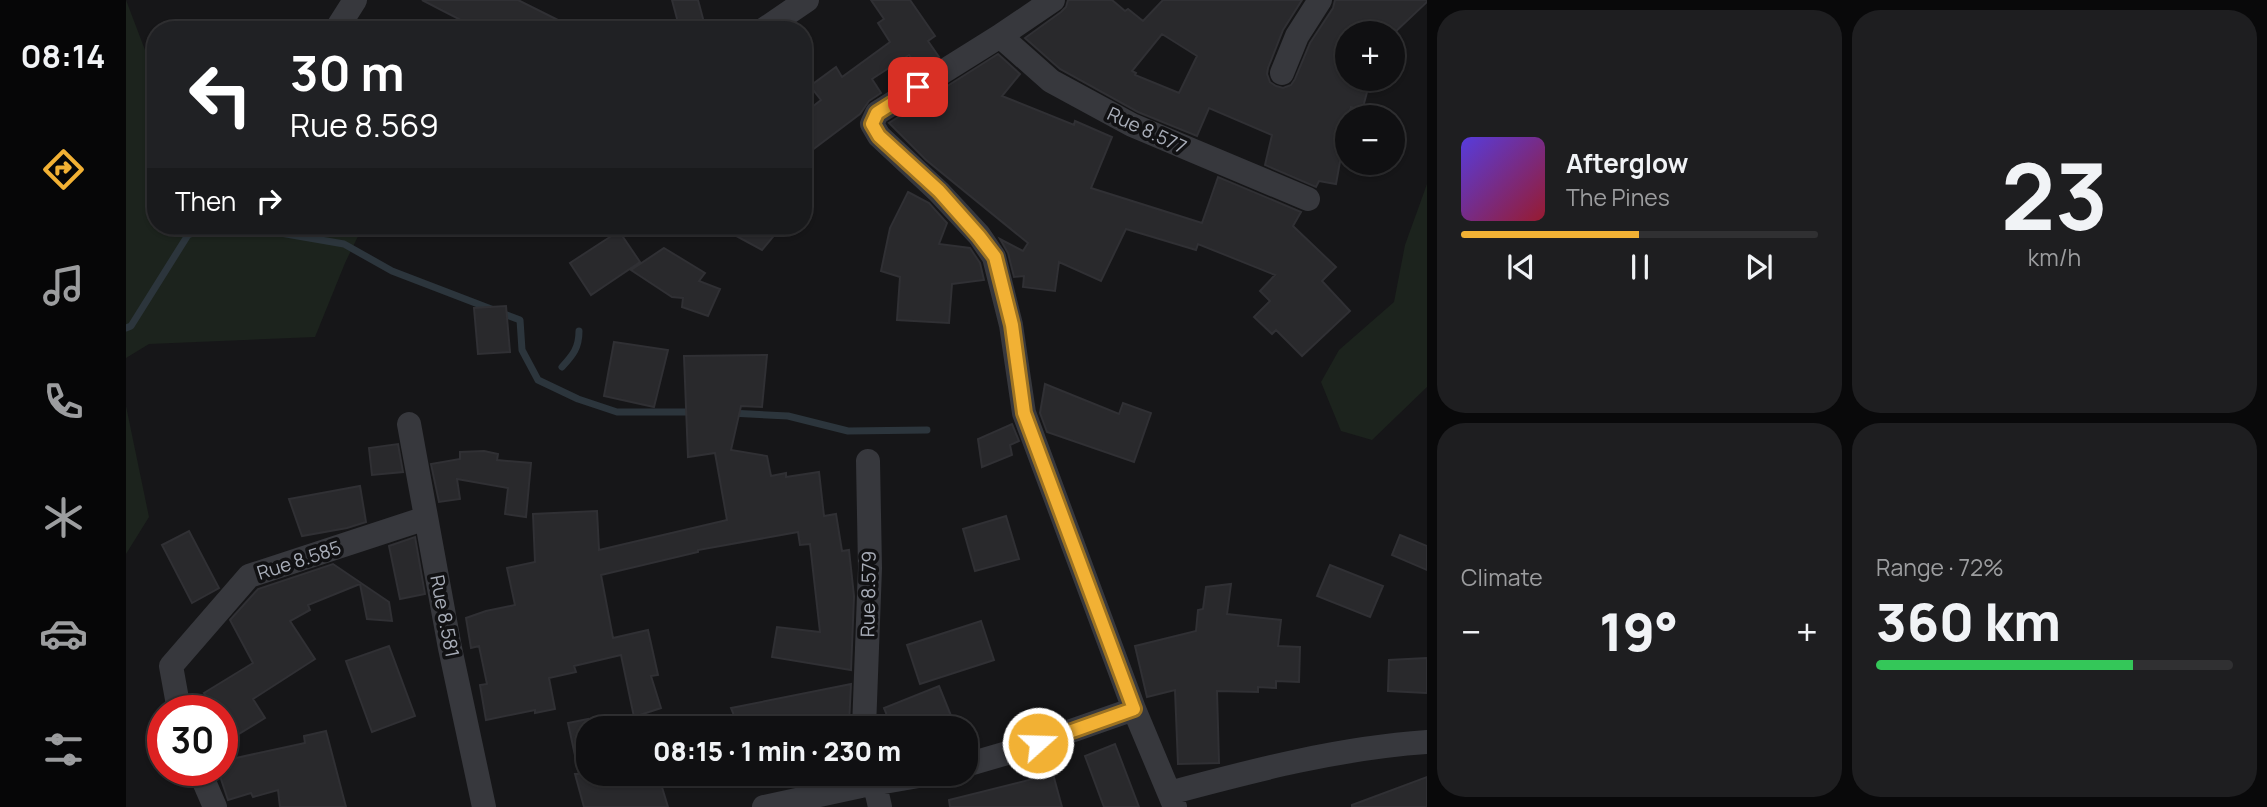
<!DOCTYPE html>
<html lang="en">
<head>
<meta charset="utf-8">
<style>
  :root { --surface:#101012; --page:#1e1e20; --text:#f1f3f6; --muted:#9c9d9f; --line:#303032; --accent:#f2b134 }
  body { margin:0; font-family:Manrope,sans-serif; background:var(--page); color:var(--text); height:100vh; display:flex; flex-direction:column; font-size:26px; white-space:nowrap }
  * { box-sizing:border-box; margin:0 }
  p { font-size:23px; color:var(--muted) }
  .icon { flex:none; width:38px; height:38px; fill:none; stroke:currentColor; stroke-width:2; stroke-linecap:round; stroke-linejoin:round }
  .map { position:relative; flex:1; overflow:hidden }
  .side { display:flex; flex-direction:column; gap:10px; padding:10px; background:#09090a; width:840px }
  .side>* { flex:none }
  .guide { position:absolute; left:21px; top:21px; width:665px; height:214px; border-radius:28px; box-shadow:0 2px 5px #0004,0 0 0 2px var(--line); background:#202124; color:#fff; overflow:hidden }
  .controls { position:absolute; left:1209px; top:21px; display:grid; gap:14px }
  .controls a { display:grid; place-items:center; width:70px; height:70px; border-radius:50%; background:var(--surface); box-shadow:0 2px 5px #0004,0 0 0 2px var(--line); font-size:35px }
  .speed { position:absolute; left:21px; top:695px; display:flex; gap:14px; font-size:35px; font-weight:700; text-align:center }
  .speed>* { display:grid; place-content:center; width:91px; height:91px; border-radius:50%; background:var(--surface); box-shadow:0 2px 5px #0004,0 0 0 2px var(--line); line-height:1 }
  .speed .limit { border:10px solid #d22; background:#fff; color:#111 }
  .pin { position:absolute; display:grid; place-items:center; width:60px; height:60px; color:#fff; margin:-30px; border-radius:14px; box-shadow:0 4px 10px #0006 }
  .me { position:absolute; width:77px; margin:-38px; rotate:70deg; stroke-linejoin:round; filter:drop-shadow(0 0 5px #0008) }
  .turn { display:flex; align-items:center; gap:24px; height:147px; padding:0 28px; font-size:32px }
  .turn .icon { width:91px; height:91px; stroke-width:2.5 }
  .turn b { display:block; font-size:49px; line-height:60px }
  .then { display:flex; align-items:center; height:66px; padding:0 28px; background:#0003; gap:14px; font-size:26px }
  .big { font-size:52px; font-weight:800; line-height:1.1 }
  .side .card { flex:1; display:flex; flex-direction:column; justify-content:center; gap:10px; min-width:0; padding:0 24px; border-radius:28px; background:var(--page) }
  .side .dial { align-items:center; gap:0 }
  .dial b { font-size:91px; line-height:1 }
  .song { display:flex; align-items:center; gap:21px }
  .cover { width:84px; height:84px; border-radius:10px; background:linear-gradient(135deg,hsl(250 70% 55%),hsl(350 70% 35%)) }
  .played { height:7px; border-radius:4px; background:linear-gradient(90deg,var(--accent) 50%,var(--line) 50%) }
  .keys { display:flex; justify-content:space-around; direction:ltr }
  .heat { display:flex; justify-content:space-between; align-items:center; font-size:38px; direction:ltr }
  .charge { height:10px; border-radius:5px; background:linear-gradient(90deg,#34c759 72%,var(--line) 0) }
  .side .tiles { flex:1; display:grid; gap:10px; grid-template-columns:repeat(2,1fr) }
  .trip { position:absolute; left:450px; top:716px; width:402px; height:70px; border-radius:28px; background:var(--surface); box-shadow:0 2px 5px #0004,0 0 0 2px var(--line); font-weight:800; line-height:70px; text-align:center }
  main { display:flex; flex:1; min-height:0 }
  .tab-bar { display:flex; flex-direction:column; width:126px; justify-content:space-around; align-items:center; background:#060607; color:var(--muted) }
  .tab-bar .icon { width:49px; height:49px }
  .tab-bar .on { color:var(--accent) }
  .tab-bar b { font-size:32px; color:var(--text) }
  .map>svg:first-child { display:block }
  .green { fill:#1c231d }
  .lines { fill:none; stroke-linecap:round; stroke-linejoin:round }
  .stream { stroke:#2c353c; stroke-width:7 }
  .building { fill:#29292c; stroke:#303034; stroke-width:2; fill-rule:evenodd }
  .street { stroke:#37383d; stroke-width:24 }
  .route-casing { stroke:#9d7322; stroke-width:18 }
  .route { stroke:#f2b134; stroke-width:12 }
  .labels { text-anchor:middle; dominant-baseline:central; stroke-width:7; stroke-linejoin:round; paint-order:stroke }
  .street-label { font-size:19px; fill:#a8adb8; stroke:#111113 }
</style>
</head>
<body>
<main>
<nav class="tab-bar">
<b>08:14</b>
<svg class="icon on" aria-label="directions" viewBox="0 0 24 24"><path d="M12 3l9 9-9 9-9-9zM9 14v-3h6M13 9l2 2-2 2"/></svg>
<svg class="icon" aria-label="music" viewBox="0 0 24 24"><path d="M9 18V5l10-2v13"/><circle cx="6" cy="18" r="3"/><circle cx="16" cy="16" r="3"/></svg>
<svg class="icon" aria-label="phone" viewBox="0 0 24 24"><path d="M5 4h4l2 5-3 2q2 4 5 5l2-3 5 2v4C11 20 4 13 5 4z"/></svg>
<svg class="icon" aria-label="climate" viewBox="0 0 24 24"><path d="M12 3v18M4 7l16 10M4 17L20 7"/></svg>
<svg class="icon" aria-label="car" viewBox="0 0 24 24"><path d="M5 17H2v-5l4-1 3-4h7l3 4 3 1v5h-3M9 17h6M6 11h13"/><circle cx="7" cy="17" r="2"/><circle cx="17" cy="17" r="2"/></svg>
<svg class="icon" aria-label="filters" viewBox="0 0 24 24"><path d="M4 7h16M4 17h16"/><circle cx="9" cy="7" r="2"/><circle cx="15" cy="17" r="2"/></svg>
</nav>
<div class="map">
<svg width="1301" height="807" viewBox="0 0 1301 807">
  <rect width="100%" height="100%" fill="#161618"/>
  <path class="green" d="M0,0L30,79V226H237L219,263L189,337L23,344L0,358Z
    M1301,184V387L1246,440L1215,431L1195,382L1213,350L1268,302L1279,245Z
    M0,406L23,517L0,554Z"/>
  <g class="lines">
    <path class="stream" d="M113,226L218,244L266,271L394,320L396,350L412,380L452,399L491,412H567
      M0,328L5,326L62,235L80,226
      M436,367C447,355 453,348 453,331
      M604,413L662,416L722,431L801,430"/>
  </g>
  <path class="building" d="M296,0H392L452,30H354Z
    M546,0H572L580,30H554Z
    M745,0H784L809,36L802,41L813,57L793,69L783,55L746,79L755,93L743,101L734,114L677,157V114L695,100L684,86L710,67L716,77L764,42L752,23L758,19Z
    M942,0H986L999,11L1002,9L1017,21L1037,0H1176L1157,30L1142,68L1141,74L1144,82L1150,86L1157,88L1165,85L1169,79L1184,43L1207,8L1209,0H1301V2L1267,34L1222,33V79H1235L1244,81L1236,111L1225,107L1222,117L1210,184L1193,181L1190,187L1139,165L1146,135L1083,108L1071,136L1012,112L934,69L899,38L935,12L940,7ZM1036,34L1071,56L1053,93L1009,75L1010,73L1006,71Z
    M872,54L894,74L876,96L948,125L949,121L986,137L965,188L1076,223L1092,177L1175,212L1167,226L1210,267L1196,281L1224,311L1176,356L1150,330L1146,334L1128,317L1144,301L1134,291L1149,275L1072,244L1070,250L1000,229L975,281L933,262L929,291L897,287L898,276L888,277L882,253L874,239L897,251L902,243L800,160L763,123Z
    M782,192L803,203L821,223L813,244L844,248L854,263L858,280L826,284L823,323L771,320L774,277L755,271L764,228Z
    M592,226H656L636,250Z
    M493,231L514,262L465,295L444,263Z
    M538,248L579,273L573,281L594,289L582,316L556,307L557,298L546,297L505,270Z
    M380,306L384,352L352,354L348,308Z
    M488,342L542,350L528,407L478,396Z
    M641,355L636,407L615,406L605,450L641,456L645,476L660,473V477L693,472L698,516L710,514L716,551L723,550L728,596L725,670L646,657L651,627L694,632L684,544L674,545L672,532L572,550V552L475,575L487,638L522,630L532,675L525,676L535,708L508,717L495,655L448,666L450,672L423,678L429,709L409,713V710L360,720L354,685L361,684L353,646L345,648L340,618L360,611L389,605L381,568L409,562L407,514L471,511L473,550L601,520L589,453L562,457L558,356Z
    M919,384L993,414L997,403L1025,413L1008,462L921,432L914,413Z
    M886,424L893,441L884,445L886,455L856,467L852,439Z
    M272,444L277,472L246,475L243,448Z
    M358,451L372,454L371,460L405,463L400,517L379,514L382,488L331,479L334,499L313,502L305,464L334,459V452Z
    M234,486L240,522L221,528L176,536L163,499Z
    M880,516L893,559L849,571L837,529Z
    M63,531L93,588L66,603L36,545Z
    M1274,535L1301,546V570L1266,555Z
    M289,537L299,594L274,599L263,546Z
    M207,564L263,602L266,621L241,619L234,584L182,605L184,610L164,621L189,659L127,699L139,718L108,737L96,720V710H90L78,693L127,663L104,620L132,589Z
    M1204,565L1257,586L1244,617L1191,596Z
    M1105,584L1101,614L1155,620L1152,646L1174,647L1173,682L1150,681V688L1132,687V692L1091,691L1093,763L1052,764L1049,690L1021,697L1009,646L1070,631L1072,610L1077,609L1080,587Z
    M855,621L868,660L794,684L781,645Z
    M263,646L289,716L246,732L220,661Z
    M1301,658V693L1262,691L1263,660Z
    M725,684L723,724L705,728H613L605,708Z
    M813,686L830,728H766L758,708Z
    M462,719V774H532L542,807H458L449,774H453L442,723Z
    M200,731L220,807H154L152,790L127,797L125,793L102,800L92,770H96V761L179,743L178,736Z
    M989,744L1013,807H978L959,756Z
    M927,774L936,807H824L823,800Z
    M1301,777V807H1226V805Z"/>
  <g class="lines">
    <path class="street" d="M927,0L874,36L751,113L746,124L753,136L813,192L853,235L868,257L885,325L898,413L1008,709L1049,807
      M210,30L229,0
      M637,30L681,0
      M874,36L925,81L1006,125L1182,199
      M1156,73L1171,36L1194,0
      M283,424L324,648L358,807
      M53,710L45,666L123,576L300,518
      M738,728L744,568L742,461
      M840,765L888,751L1008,709
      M73,770L89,807
      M749,785L754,807
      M735,786L804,774
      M1043,793C1129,770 1213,748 1301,742
      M638,807L735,786L736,774"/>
  </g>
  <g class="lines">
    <g class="route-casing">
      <path id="route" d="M792,87L751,113L746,124L753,136L813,191L853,236L869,257L886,325L898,413L1008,709L912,743"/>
    </g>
    <use href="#route" class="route"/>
  </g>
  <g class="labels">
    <g class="street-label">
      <text transform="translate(1021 130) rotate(25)">Rue 8.577</text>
      <text transform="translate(173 560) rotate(-18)">Rue 8.585</text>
      <text transform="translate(742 594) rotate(-89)">Rue 8.579</text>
      <text transform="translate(319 616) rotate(79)">Rue 8.581</text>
    </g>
  </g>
</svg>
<div class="controls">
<a>+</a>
<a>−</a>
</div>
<div class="speed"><div class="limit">30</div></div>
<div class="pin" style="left:792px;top:87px;background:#d93025"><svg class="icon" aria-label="arrive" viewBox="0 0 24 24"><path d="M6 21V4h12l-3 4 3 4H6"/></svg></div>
<svg class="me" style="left:912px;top:743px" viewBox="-20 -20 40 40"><circle r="17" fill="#f2b134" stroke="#fff" stroke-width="3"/><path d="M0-11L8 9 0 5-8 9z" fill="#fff"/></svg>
<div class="trip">08:15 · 1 min · 230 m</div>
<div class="guide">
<div class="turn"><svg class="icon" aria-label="left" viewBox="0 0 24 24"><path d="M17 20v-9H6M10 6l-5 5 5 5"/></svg><div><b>30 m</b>Rue 8.569</div></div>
<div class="then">Then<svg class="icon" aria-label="right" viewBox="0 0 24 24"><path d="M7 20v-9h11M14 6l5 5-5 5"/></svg></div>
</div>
</div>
<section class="side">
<div class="tiles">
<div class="card">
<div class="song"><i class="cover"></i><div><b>Afterglow</b><p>The Pines</p></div></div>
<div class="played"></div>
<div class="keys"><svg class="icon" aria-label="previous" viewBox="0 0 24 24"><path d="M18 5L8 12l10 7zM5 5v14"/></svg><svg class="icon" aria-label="pause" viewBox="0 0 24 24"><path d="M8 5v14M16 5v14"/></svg><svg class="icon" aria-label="next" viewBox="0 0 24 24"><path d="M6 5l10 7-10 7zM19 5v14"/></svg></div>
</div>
<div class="card dial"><b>23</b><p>km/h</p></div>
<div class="card"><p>Climate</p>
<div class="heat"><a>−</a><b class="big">19°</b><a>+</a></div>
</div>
<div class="card"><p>Range · 72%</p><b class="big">360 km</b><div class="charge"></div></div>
</div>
</section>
</main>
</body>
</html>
